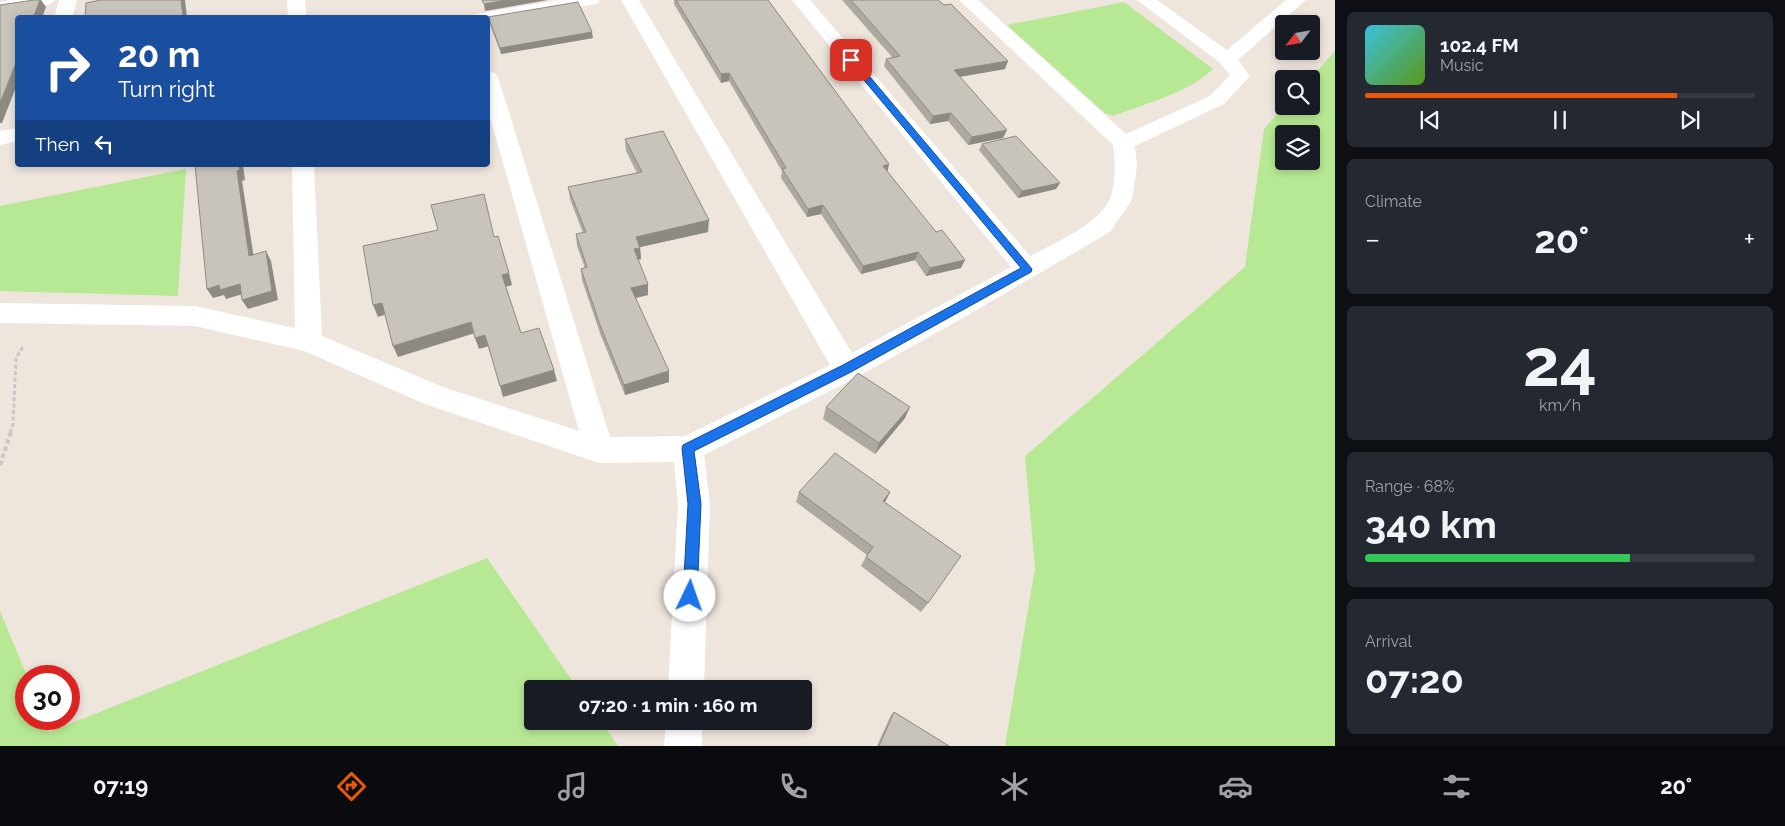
<!DOCTYPE html>
<html lang="en">
<head>
<meta charset="utf-8">
<style>
  :root { --surface:#171b24; --page:#242831; --text:#f1f3f6; --muted:#9ea1a6; --line:#363941; --accent:#ea580c }
  body { margin:0; font-family:Raleway,sans-serif; background:var(--page); color:var(--text); height:100vh; display:flex; flex-direction:column; font-size:19px; white-space:nowrap }
  * { box-sizing:border-box; margin:0 }
  p { font-size:16px; color:var(--muted) }
  .icon { flex:none; width:28px; height:28px; fill:none; stroke:currentColor; stroke-width:2; stroke-linecap:round; stroke-linejoin:round }
  .map { position:relative; flex:1; overflow:hidden }
  .side { display:flex; flex-direction:column; gap:12px; padding:12px; background:#0d0f14; width:450px }
  .side>* { flex:none }
  .guide { position:absolute; left:15px; top:15px; width:475px; height:152px; border-radius:5px; box-shadow:0 2px 8px #0003; background:#1a4fa0; color:#fff; overflow:hidden }
  .needle { width:32px; rotate:239deg }
  .tools { position:absolute; left:1275px; top:15px; display:grid; gap:10px }
  .tools a { display:grid; place-items:center; width:45px; height:45px; border-radius:5px; background:var(--surface); box-shadow:0 2px 8px #0003; font-size:25px }
  .speed { position:absolute; left:15px; top:665px; display:flex; gap:10px; font-size:25px; font-weight:700; text-align:center }
  .speed>* { display:grid; place-content:center; width:65px; height:65px; border-radius:50%; background:var(--surface); box-shadow:0 2px 8px #0003; line-height:1 }
  .speed .limit { border:8px solid #d22; background:#fff; color:#111 }
  .pin { position:absolute; display:grid; place-items:center; width:42px; height:42px; color:#fff; margin:-21px; border-radius:10px; box-shadow:0 2px 8px #0006 }
  .me { position:absolute; width:55px; margin:-28px; rotate:3deg; stroke-linejoin:round; filter:drop-shadow(0 0 4px #0008) }
  .turn { display:flex; align-items:center; gap:18px; height:105px; padding:0 20px; font-size:22px }
  .turn .icon { width:65px; height:65px; stroke-width:2.5 }
  .turn b { display:block; font-size:35px; line-height:42px }
  .then { display:flex; align-items:center; height:48px; padding:0 20px; background:#0003; gap:10px; font-size:19px }
  .big { font-size:38px; font-weight:700; line-height:1.1 }
  .side .widget { flex:1; display:flex; flex-direction:column; justify-content:center; gap:8px; min-width:0; padding:0 18px; border-radius:8px; background:var(--page) }
  .side .dial { align-items:center; gap:0 }
  .dial b { font-size:65px; line-height:1 }
  .song { display:flex; align-items:center; gap:15px }
  .cover { width:60px; height:60px; border-radius:8px; background:linear-gradient(135deg,hsl(190 70% 55%),hsl(90 70% 35%)) }
  .played { height:5px; border-radius:2px; background:linear-gradient(90deg,var(--accent) 80%,var(--line) 80%) }
  .keys { display:flex; justify-content:space-around; direction:ltr }
  .heat { display:flex; justify-content:space-between; align-items:center; font-size:28px; direction:ltr }
  .charge { height:8px; border-radius:4px; background:linear-gradient(90deg,#34c759 68%,var(--line) 0) }
  .trip { position:absolute; left:524px; top:680px; width:288px; height:50px; border-radius:5px; background:var(--surface); box-shadow:0 2px 8px #0003; font-weight:700; line-height:50px; text-align:center }
  .menu { display:flex; height:80px; justify-content:space-around; align-items:center; background:#090b0e; color:var(--muted) }
  .menu .icon { width:35px; height:35px }
  .menu .current { color:var(--accent) }
  .menu b { font-size:22px; color:var(--text) }
  main { display:flex; flex:1; min-height:0 }
  .map>svg:first-child { display:block }
  .green { fill:#b7e994; fill-rule:evenodd }
  .lines { fill:none; stroke-linecap:round; stroke-linejoin:round }
  .path-far1 { stroke:#c8c8c8; stroke-width:3; stroke-dasharray:4 2.5; stroke-linecap:butt }
  .path { stroke:#c8c8c8; stroke-width:4; stroke-dasharray:4.5 3; stroke-linecap:butt }
  .minor { fill:#fff; fill-rule:evenodd }
  .wall { fill:#ada9a1 }
  .shaded-wall { fill:#8d8983 }
  .building { fill:#c9c4bb; stroke:#8d8983 }
  .route { fill:#1a73e8; stroke:#114b97 }
</style>
</head>
<body>
<main>
<div class="map">
<svg width="1335" height="746" viewBox="0 0 1335 746">
  <rect width="100%" height="100%" fill="#eee5dc"/>
  <path class="green" d="M1124,2L1213,69C1186,94 1147,103 1113,116L1105,113L1007,25Z
    M1335,51V746H1005L1035,568L1025,456L1245,267L1264,129L1284,106H1311V79H1310ZM1284,134H1311V161H1284Z
    M186,169L178,296L0,291V206Z
    M487,558L578,689H532V721H601L618,746H0V611L27,676L26,719H44L49,732Z"/>
  <g class="lines">
    <path class="path-far1" d="M10,433L13,425L16,358L24,345"/>
    <path class="path" d="M0,465L11,432"/>
    <path class="minor" d="M11,0H54L51,4L45,5L0,12V2Z
      M59,0H77L72,18H54Z
      M287,0H305L306,18H288Z
      M559,0H600L597,4L591,5L488,22V18H473L476,14L482,13Z
      M621,0H639L852,353L1011,267L792,0H810L1030,256C1054,243 1099,225 1110,198C1116,183 1115,162 1113,145L959,0H978L1126,134L1210,96L1230,75L1220,63L1137,0H1157L1227,50L1286,0H1306L1238,60L1250,76L1224,104L1135,146L1137,166L1132,200L1110,232L954,323L857,377L704,455L710,504L704,689H668L678,504L674,462L599,463L425,404L304,351L195,326L0,323V303L195,306L295,328L292,165H314L322,336L443,387L579,431L488,110V71L495,73L498,77L610,437L685,436L830,365Z
      M18,128V141L0,145V131Z
      M666,721H702V746H664Z"/>
  </g>
  <path class="wall" d="M674,0H768L889,164L887,171L961,268L926,276L915,260L861,274L821,214L807,217L781,178L782,171L729,81L721,83L674,4Z
    M842,0H938L1005,69L960,77L1003,138L968,145L948,121L930,124L884,66L886,59L892,57Z
    M488,17L593,38L501,54L490,24Z
    M625,139L708,232L640,247L641,259L638,260L648,295L635,298L669,382L625,395L601,336L582,280L581,269L585,268L577,246L576,234L583,233L570,199L568,187L637,173L626,151Z
    M982,144L1056,189L1018,198L979,150Z
    M826,407L905,418L875,454L823,419Z
    M799,492H890L885,502L928,603L921,612L861,566L867,555L796,502Z
    M894,712L949,746H877L891,715Z"/>
  <path class="shaded-wall" d="M40,0H41L46,7L42,18H33Z
    M181,0H185L187,18H183Z
    M507,0H548L485,11L484,4Z
    M592,32L593,38L501,54L500,48Z
    M18,58V82L2,123H0V103Z
    M1008,61L1005,69L952,78L954,70Z
    M729,73V81L721,83V74Z
    M951,113L948,121L930,124L933,116Z
    M1007,130L1003,138L968,145L972,137Z
    M889,164L887,173L883,166Z
    M239,165H243L245,180L242,181L255,265L249,256L237,171Z
    M1060,183L1056,189L1018,198L1022,191Z
    M823,205L821,214L807,217L808,209Z
    M709,220L708,232L636,248V237Z
    M640,248L641,259L634,261V249Z
    M266,251L271,261L278,300L248,309L242,300Z
    M918,252L915,260L861,274L863,266Z
    M965,260L961,268L926,276L930,268Z
    M509,273L512,285L505,287L502,275Z
    M240,284L246,293L226,299L224,295L213,298L207,289L219,285Z
    M648,284V295L631,299V288Z
    M382,303L387,314L378,317L373,305Z
    M471,322L475,333L398,357L393,346Z
    M485,335L489,346L479,349L475,338Z
    M554,370L557,381L503,397L500,386Z
    M669,371V382L625,395L624,385Z
    M910,407L905,418L875,454L879,443Z
    M890,492L885,502L883,501Z"/>
  <path class="building" d="M34,0H40L33,18H18V58L0,103V5Z
    M101,0H181L183,18H85L86,3Z
    M482,0H507L484,4Z
    M676,0H768L889,164L883,166L936,232L942,230L965,260L930,268L918,252L863,266L823,205L808,209L782,169L786,168L729,73L721,74Z
    M851,0H938L944,5L951,4L1008,61L954,70L1007,130L972,137L951,113L933,116L886,59L900,56Z
    M578,2L592,32L500,48L488,17Z
    M663,131L709,220L636,237L640,248L634,249L648,284L631,288L669,371L624,385L600,325L581,269L587,267L576,234L586,232L568,187L642,172L625,139Z
    M1016,136L1060,183L1022,191L982,144Z
    M195,165H239L240,170L237,171L249,256L266,251L272,291L242,300L240,284L220,290L219,285L207,289Z
    M484,194L494,237L498,236L509,273L502,275L521,333L539,328L554,370L500,386L485,335L475,338L471,322L393,346L382,303L373,305L363,246L438,230L431,205Z
    M858,373L910,407L879,443L826,407Z
    M835,453L890,492L883,501L961,556L928,603L866,557L873,547L799,492Z
    M894,712L949,746H879Z"/>
  <path class="route" d="M851,57L854,58L1032,269L1031,272L851,372L694,451L701,504L697,596L695,601L690,603L685,601L683,596L688,504L682,448L683,445L843,365L1021,268L848,61L847,60Z"/>
</svg>
<div class="tools">
<a><svg class="needle" viewBox="-14 -14 28 28"><path d="M0-13l5 13h-10z" fill="#e53935"/><path d="M0 13l5-13h-10z" fill="#9ea1a6"/></svg></a>
<a><svg class="icon" aria-label="search" viewBox="0 0 24 24"><circle cx="10" cy="10" r="6"/><path d="M15 15l6 6"/></svg></a>
<a><svg class="icon" aria-label="layers" viewBox="0 0 24 24"><path d="M12 4l9 5-9 5-9-5zM3 14l9 5 9-5"/></svg></a>
</div>
<div class="speed"><div class="limit">30</div></div>
<div class="pin" style="left:851px;top:60px;background:#d93025"><svg class="icon" aria-label="arrive" viewBox="0 0 24 24"><path d="M6 21V4h12l-3 4 3 4H6"/></svg></div>
<svg class="me" style="left:690px;top:596px" viewBox="-20 -20 40 40"><circle r="19" fill="#fff"/><path d="M0-13L10 11 0 6-10 11z" fill="#1a73e8"/></svg>
<div class="trip">07:20 · 1 min · 160 m</div>
<div class="guide">
<div class="turn"><svg class="icon" aria-label="right" viewBox="0 0 24 24"><path d="M7 20v-9h11M14 6l5 5-5 5"/></svg><div><b>20 m</b>Turn right</div></div>
<div class="then">Then<svg class="icon" aria-label="left" viewBox="0 0 24 24"><path d="M17 20v-9H6M10 6l-5 5 5 5"/></svg></div>
</div>
</div>
<section class="side">
<div class="widget">
<div class="song"><i class="cover"></i><div><b>102.4 FM</b><p>Music</p></div></div>
<div class="played"></div>
<div class="keys"><svg class="icon" aria-label="previous" viewBox="0 0 24 24"><path d="M18 5L8 12l10 7zM5 5v14"/></svg><svg class="icon" aria-label="pause" viewBox="0 0 24 24"><path d="M8 5v14M16 5v14"/></svg><svg class="icon" aria-label="next" viewBox="0 0 24 24"><path d="M6 5l10 7-10 7zM19 5v14"/></svg></div>
</div>
<div class="widget"><p>Climate</p>
<div class="heat"><a>−</a><b class="big">20°</b><a>+</a></div>
</div>
<div class="widget dial"><b>24</b><p>km/h</p></div>
<div class="widget"><p>Range · 68%</p><b class="big">340 km</b><div class="charge"></div></div>
<div class="widget"><p>Arrival</p><b class="big">07:20</b></div>
</section>
</main>
<nav class="menu">
<b>07:19</b>
<svg class="icon current" aria-label="directions" viewBox="0 0 24 24"><path d="M12 3l9 9-9 9-9-9zM9 14v-3h6M13 9l2 2-2 2"/></svg>
<svg class="icon" aria-label="music" viewBox="0 0 24 24"><path d="M9 18V5l10-2v13"/><circle cx="6" cy="18" r="3"/><circle cx="16" cy="16" r="3"/></svg>
<svg class="icon" aria-label="phone" viewBox="0 0 24 24"><path d="M5 4h4l2 5-3 2q2 4 5 5l2-3 5 2v4C11 20 4 13 5 4z"/></svg>
<svg class="icon" aria-label="climate" viewBox="0 0 24 24"><path d="M12 3v18M4 7l16 10M4 17L20 7"/></svg>
<svg class="icon" aria-label="car" viewBox="0 0 24 24"><path d="M5 17H2v-5l4-1 3-4h7l3 4 3 1v5h-3M9 17h6M6 11h13"/><circle cx="7" cy="17" r="2"/><circle cx="17" cy="17" r="2"/></svg>
<svg class="icon" aria-label="filters" viewBox="0 0 24 24"><path d="M4 7h16M4 17h16"/><circle cx="9" cy="7" r="2"/><circle cx="15" cy="17" r="2"/></svg>
<b>20°</b>
</nav>
</body>
</html>
